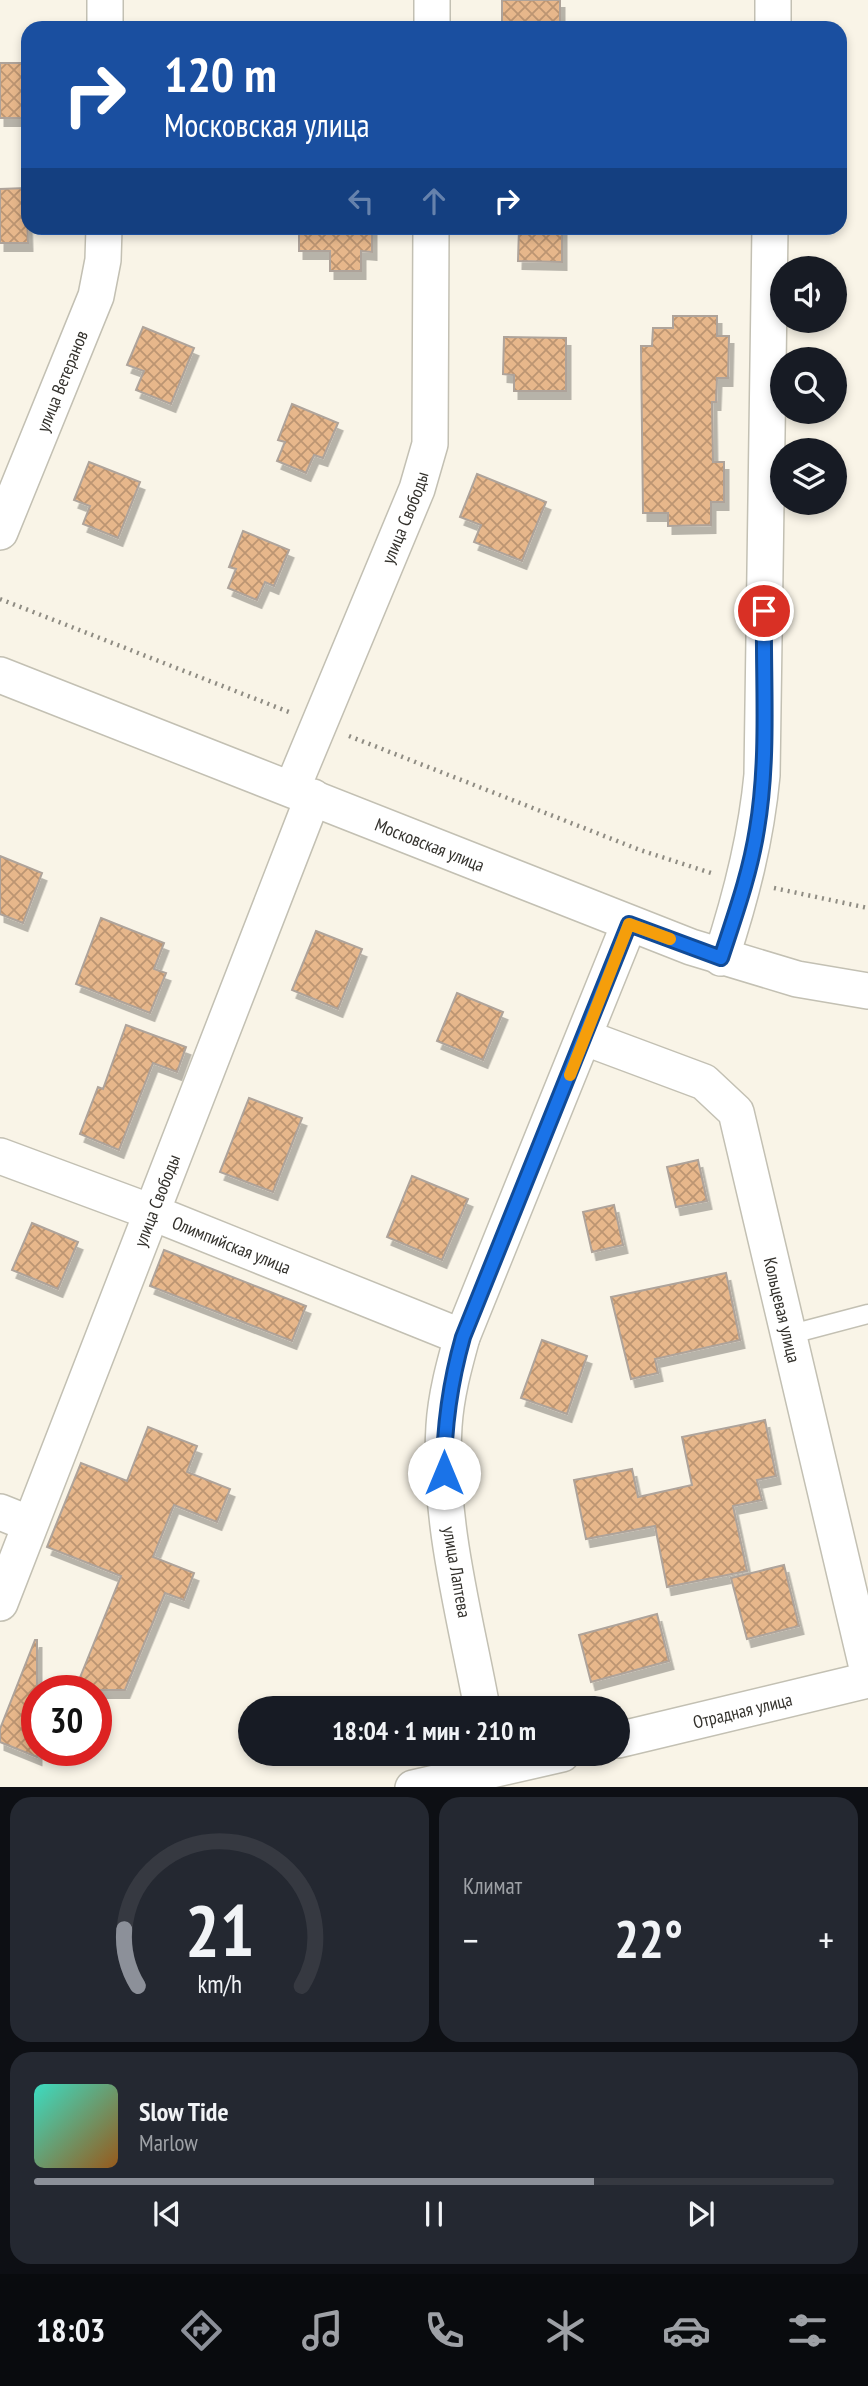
<!DOCTYPE html>
<html lang="ru">
<head>
<meta charset="utf-8">
<style>
  :root { --surface:#171b24; --page:#242831; --text:#f1f3f6; --muted:#9ea1a6; --line:#363941; --accent:#8c9099 }
  body { margin:0; font-family:"PT Sans Narrow",sans-serif; background:var(--page); color:var(--text); height:100vh; display:flex; flex-direction:column; font-size:26px; white-space:nowrap }
  * { box-sizing:border-box; margin:0 }
  p { font-size:23px; color:var(--muted) }
  .icon { flex:none; width:38px; height:38px; fill:none; stroke:currentColor; stroke-width:2; stroke-linecap:round; stroke-linejoin:round }
  .map { position:relative; height:1787px; overflow:hidden }
  .sheet { display:flex; flex-direction:column; gap:10px; padding:10px; background:#0d0f14; flex:1 }
  .sheet>* { flex:none }
  .banner { position:absolute; left:21px; top:21px; width:826px; height:214px; border-radius:21px; box-shadow:0 4px 10px #0003; background:#1a4fa0; color:#fff; overflow:hidden }
  .tools { position:absolute; left:770px; top:256px; display:grid; gap:14px }
  .tools a { display:grid; place-items:center; width:77px; height:77px; border-radius:50%; background:var(--surface); box-shadow:0 4px 10px #0003; font-size:35px }
  .speed { position:absolute; left:21px; top:1675px; display:flex; gap:14px; font-size:35px; font-weight:700; text-align:center }
  .speed>* { display:grid; place-content:center; width:91px; height:91px; border-radius:50%; background:var(--surface); box-shadow:0 4px 10px #0003; line-height:1 }
  .speed .limit { border:10px solid #d22; background:#fff; color:#111 }
  .pin { position:absolute; display:grid; place-items:center; width:60px; height:60px; color:#fff; margin:-30px; border:4px solid #fff; border-radius:50%; box-shadow:0 2px 7px #0007 }
  .me { position:absolute; width:77px; margin:-38px; rotate:0deg; stroke-linejoin:round; filter:drop-shadow(0 0 5px #0008) }
  .turn { display:flex; align-items:center; gap:24px; height:147px; padding:0 28px; font-size:32px }
  .turn .icon { width:91px; height:91px; stroke-width:2.5 }
  .turn b { display:block; font-size:49px; line-height:60px }
  .lanes { display:flex; align-items:center; height:66px; padding:0 28px; background:#0003; justify-content:center; gap:35px; direction:ltr }
  .lanes .off { opacity:.35 }
  .big { font-size:52px; font-weight:700; line-height:1.1 }
  .sheet .widget { flex:1; display:flex; flex-direction:column; justify-content:center; gap:10px; min-width:0; padding:0 24px; border-radius:21px; background:var(--page) }
  .sheet .dial { align-items:center; gap:0 }
  .dial svg { height:182px; overflow:visible; fill:none; stroke:var(--line); stroke-width:7; stroke-linecap:round; text-anchor:middle }
  .dial text { fill:var(--text); stroke:none }
  .song { display:flex; align-items:center; gap:21px }
  .cover { width:84px; height:84px; border-radius:10px; background:linear-gradient(135deg,hsl(170 70% 55%),hsl(30 70% 35%)) }
  .played { height:7px; border-radius:4px; background:linear-gradient(90deg,var(--accent) 70%,var(--line) 70%) }
  .keys { display:flex; justify-content:space-around; direction:ltr }
  .heat { display:flex; justify-content:space-between; align-items:center; font-size:38px; direction:ltr }
  .sheet .tiles { flex:1; display:grid; gap:10px; grid-template-columns:1fr 1fr }
  .widget:last-child { grid-column:span 2 }
  .trip { position:absolute; left:238px; top:1696px; width:392px; height:70px; border-radius:35px; background:var(--surface); box-shadow:0 4px 10px #0003; font-weight:700; line-height:70px; text-align:center }
  .tabs { display:flex; height:112px; justify-content:space-around; align-items:center; background:#090b0e; color:var(--muted) }
  .tabs .icon { width:49px; height:49px }
  .tabs .current { color:var(--accent) }
  .tabs b { font-size:32px; color:var(--text) }
  .map>svg:first-child { display:block }
  .building { fill:url(#building-cross-hatch); stroke:#aea39a; stroke-width:2; filter:url(#shadow) }
  .lines { fill:none; stroke-linecap:round; stroke-linejoin:round }
  .service-casing { stroke:#c3c0b3; stroke-width:21 }
  .minor-casing { stroke:#c3c0b3; stroke-width:38 }
  .path { stroke:#8f8c83; stroke-width:4.5; stroke-dasharray:2 5; stroke-linecap:butt }
  .service { stroke:#fff; stroke-width:18 }
  .minor { stroke:#fff; stroke-width:35 }
  .route-casing { stroke:#114b97; stroke-width:18 }
  .route { stroke:#1a73e8; stroke-width:12 }
  .slow { stroke:#f59e0b; stroke-width:12 }
  .labels { text-anchor:middle; dominant-baseline:central; stroke-width:7; stroke-linejoin:round; paint-order:stroke }
  .street-label { font-size:18px; fill:#33312c; stroke:#fff }
</style>
</head>
<body>
<div class="map">
<svg width="868" height="1788" viewBox="0 0 868 1788">
  <defs>
    <pattern id="building-cross-hatch" width="8" height="8" patternUnits="userSpaceOnUse" patternTransform="scale(1.75)"><rect width="8" height="8" fill="#e7b78b"/><path d="M0 0l8 8M0 8l8-8" fill="none" stroke="#bc9572"/></pattern>
    <filter id="shadow"><feDropShadow dx="4.5" dy="8" stdDeviation="0" flood-color="#0004"/></filter>
  </defs>
  <rect width="100%" height="100%" fill="#f9f4e7"/>
  <path class="building" d="M502,0H560V28H502Z
    M0,63H26L28,118H0Z
    M26,188L28,243H0V189Z
    M299,228H372V252L361,251V271H330V251H299Z
    M519,228H562V262L518,261Z
    M673,316H717V336H729L728,378H717L716,402H712L713,462H724V502H711V525L668,526V513H643L641,346H652L653,328H673Z
    M143,327L194,348L171,404L136,390L144,371L127,365Z
    M504,337L566,338V391H514V375L503,374Z
    M292,404L338,423L323,458L314,455L306,473L277,461L285,442L278,440Z
    M89,462L140,482L118,538L83,524L90,506L74,500Z
    M477,474L546,502L522,561L474,542L481,525L460,517Z
    M243,531L289,550L274,586L265,582L257,600L228,588L236,569L229,567Z
    M0,856L42,873L23,923L0,914Z
    M101,918L164,943L154,969L166,973L150,1013L76,984Z
    M316,931L362,949L338,1009L292,990Z
    M457,993L503,1012L483,1060L437,1041Z
    M126,1025L186,1047L177,1072L153,1063L119,1150L80,1134L98,1087L103,1089Z
    M249,1098L302,1118L273,1192L220,1172Z
    M698,1160L707,1201L676,1207L667,1167Z
    M412,1176L468,1199L442,1260L387,1237Z
    M614,1205L623,1245L592,1252L583,1212Z
    M32,1223L78,1242L58,1289L12,1270Z
    M164,1250L306,1306L292,1341L150,1286Z
    M726,1273L740,1340L655,1359L658,1373L631,1379L611,1297Z
    M542,1340L587,1356L567,1414L521,1398Z
    M765,1420L776,1476L757,1480L762,1500L733,1506L747,1571L667,1587L655,1526L586,1539L574,1480L632,1469L638,1497L692,1485L682,1437Z
    M148,1427L197,1446L187,1472L230,1489L217,1522L174,1505L153,1557L194,1573L184,1600L165,1593L125,1690H75L121,1576L47,1547L81,1463L127,1481Z
    M784,1565L799,1626L747,1639L731,1578Z
    M657,1614L669,1661L591,1682L579,1635Z
    M35,1640H37V1757L0,1742V1729Z"/>
  <g class="lines">
    <g class="service-casing">
      <path id="service" d="M788,1335L868,1314"/>
    </g>
    <g class="minor-casing">
      <g id="minor">
        <path d="M105,28V0"/>
        <path d="M432,28V0"/>
        <path d="M773,28V0"/>
        <path id="s1" d="M0,532L96,296L103,260L104,228"/>
        <path id="s2" d="M0,675L691,947L797,979L868,991"/>
        <path id="s3" d="M292,789L417,489L430,444L431,228"/>
        <path d="M721,958C741,897 756,839 762,775L770,228"/>
        <path id="s4" d="M586,1038L704,1082L736,1112L868,1672"/>
        <path id="s5" d="M0,1156L151,1212L462,1337"/>
        <path d="M0,1512L30,1524"/>
        <path id="s6" d="M0,1603L313,797"/>
        <path d="M482,1708C465,1616 438,1520 444,1426C446,1395 454,1366 462,1337L629,924"/>
        <path id="s7" d="M618,1740L868,1680"/>
        <path d="M413,1788L562,1754"/>
      </g>
    </g>
    <path class="path" d="M0,599L289,712
      M349,736L640,850L711,873
      M774,888L868,908"/>
    <use href="#service" class="service"/>
    <use href="#minor" class="minor"/>
  </g>
  <g class="lines">
    <g class="route-casing">
      <path id="route" d="M444,1473C444,1425 450,1383 463,1337L629,924L721,958C735,915 750,874 757,829C769,758 763,682 764,611"/>
    </g>
    <use href="#route" class="route"/>
    <path class="slow" d="M570,1075L629,924L670,939"/>
  </g>
  <g class="labels">
    <g class="street-label">
      <text stroke="none"><textPath href="#s1" startOffset="163">улица Ветеранов</textPath></text>
      <text stroke="none"><textPath href="#s3" startOffset="294">улица Свободы</textPath></text>
      <text stroke="none"><textPath href="#s2" startOffset="462">Московская улица</textPath></text>
      <text stroke="none"><textPath href="#s6" startOffset="432">улица Свободы</textPath></text>
      <text stroke="none"><textPath href="#s5" startOffset="248">Олимпийская улица</textPath></text>
      <text stroke="none"><textPath href="#s4" startOffset="373">Кольцевая улица</textPath></text>
      <text transform="translate(457 1572) rotate(80)">улица Лаптева</text>
      <text stroke="none"><textPath href="#s7" startOffset="128">Отрадная улица</textPath></text>
    </g>
  </g>
</svg>
<div class="tools">
<a><svg class="icon" aria-label="sound" viewBox="0 0 24 24"><path d="M4 9h4l5-4v14l-5-4H4zM17 9q2 3 0 6"/></svg></a>
<a><svg class="icon" aria-label="search" viewBox="0 0 24 24"><circle cx="10" cy="10" r="6"/><path d="M15 15l6 6"/></svg></a>
<a><svg class="icon" aria-label="layers" viewBox="0 0 24 24"><path d="M12 4l9 5-9 5-9-5zM3 14l9 5 9-5"/></svg></a>
</div>
<div class="speed"><div class="limit">30</div></div>
<div class="pin" style="left:764px;top:611px;background:#d93025"><svg class="icon" aria-label="arrive" viewBox="0 0 24 24"><path d="M6 21V4h12l-3 4 3 4H6"/></svg></div>
<svg class="me" style="left:444px;top:1473px" viewBox="-20 -20 40 40"><circle r="19" fill="#fff"/><path d="M0-13L10 11 0 6-10 11z" fill="#1a73e8"/></svg>
<div class="trip">18:04 · 1 мин · 210 m</div>
<div class="banner">
<div class="turn"><svg class="icon" aria-label="right" viewBox="0 0 24 24"><path d="M7 20v-9h11M14 6l5 5-5 5"/></svg><div><b>120 m</b>Московская улица</div></div>
<div class="lanes"><svg class="icon off" aria-label="left" viewBox="0 0 24 24"><path d="M17 20v-9H6M10 6l-5 5 5 5"/></svg><svg class="icon off" aria-label="ahead" viewBox="0 0 24 24"><path d="M12 20V5M6 11l6-6 6 6"/></svg><svg class="icon" aria-label="right" viewBox="0 0 24 24"><path d="M7 20v-9h11M14 6l5 5-5 5"/></svg></div>
</div>
</div>
<section class="sheet">
<div class="tiles">
<div class="widget dial"><svg viewBox="0 0 100 80">
<path d="M14 69A42 42 0 1 1 86 69"/>
<path d="M14 69A42 42 0 0 1 8 44" stroke="#8c9099"/>
<text x="50" y="56" font-size="32" font-weight="700">21</text>
<text x="50" y="72" font-size="11">km/h</text>
</svg></div>
<div class="widget"><p>Климат</p>
<div class="heat"><a>−</a><b class="big">22°</b><a>+</a></div>
</div>
<div class="widget">
<div class="song"><i class="cover"></i><div><b>Slow Tide</b><p>Marlow</p></div></div>
<div class="played"></div>
<div class="keys"><svg class="icon" aria-label="previous" viewBox="0 0 24 24"><path d="M18 5L8 12l10 7zM5 5v14"/></svg><svg class="icon" aria-label="pause" viewBox="0 0 24 24"><path d="M8 5v14M16 5v14"/></svg><svg class="icon" aria-label="next" viewBox="0 0 24 24"><path d="M6 5l10 7-10 7zM19 5v14"/></svg></div>
</div>
</div>
</section>
<nav class="tabs">
<b>18:03</b>
<svg class="icon current" aria-label="directions" viewBox="0 0 24 24"><path d="M12 3l9 9-9 9-9-9zM9 14v-3h6M13 9l2 2-2 2"/></svg>
<svg class="icon" aria-label="music" viewBox="0 0 24 24"><path d="M9 18V5l10-2v13"/><circle cx="6" cy="18" r="3"/><circle cx="16" cy="16" r="3"/></svg>
<svg class="icon" aria-label="phone" viewBox="0 0 24 24"><path d="M5 4h4l2 5-3 2q2 4 5 5l2-3 5 2v4C11 20 4 13 5 4z"/></svg>
<svg class="icon" aria-label="climate" viewBox="0 0 24 24"><path d="M12 3v18M4 7l16 10M4 17L20 7"/></svg>
<svg class="icon" aria-label="car" viewBox="0 0 24 24"><path d="M5 17H2v-5l4-1 3-4h7l3 4 3 1v5h-3M9 17h6M6 11h13"/><circle cx="7" cy="17" r="2"/><circle cx="17" cy="17" r="2"/></svg>
<svg class="icon" aria-label="filters" viewBox="0 0 24 24"><path d="M4 7h16M4 17h16"/><circle cx="9" cy="7" r="2"/><circle cx="15" cy="17" r="2"/></svg>
</nav>
</body>
</html>
